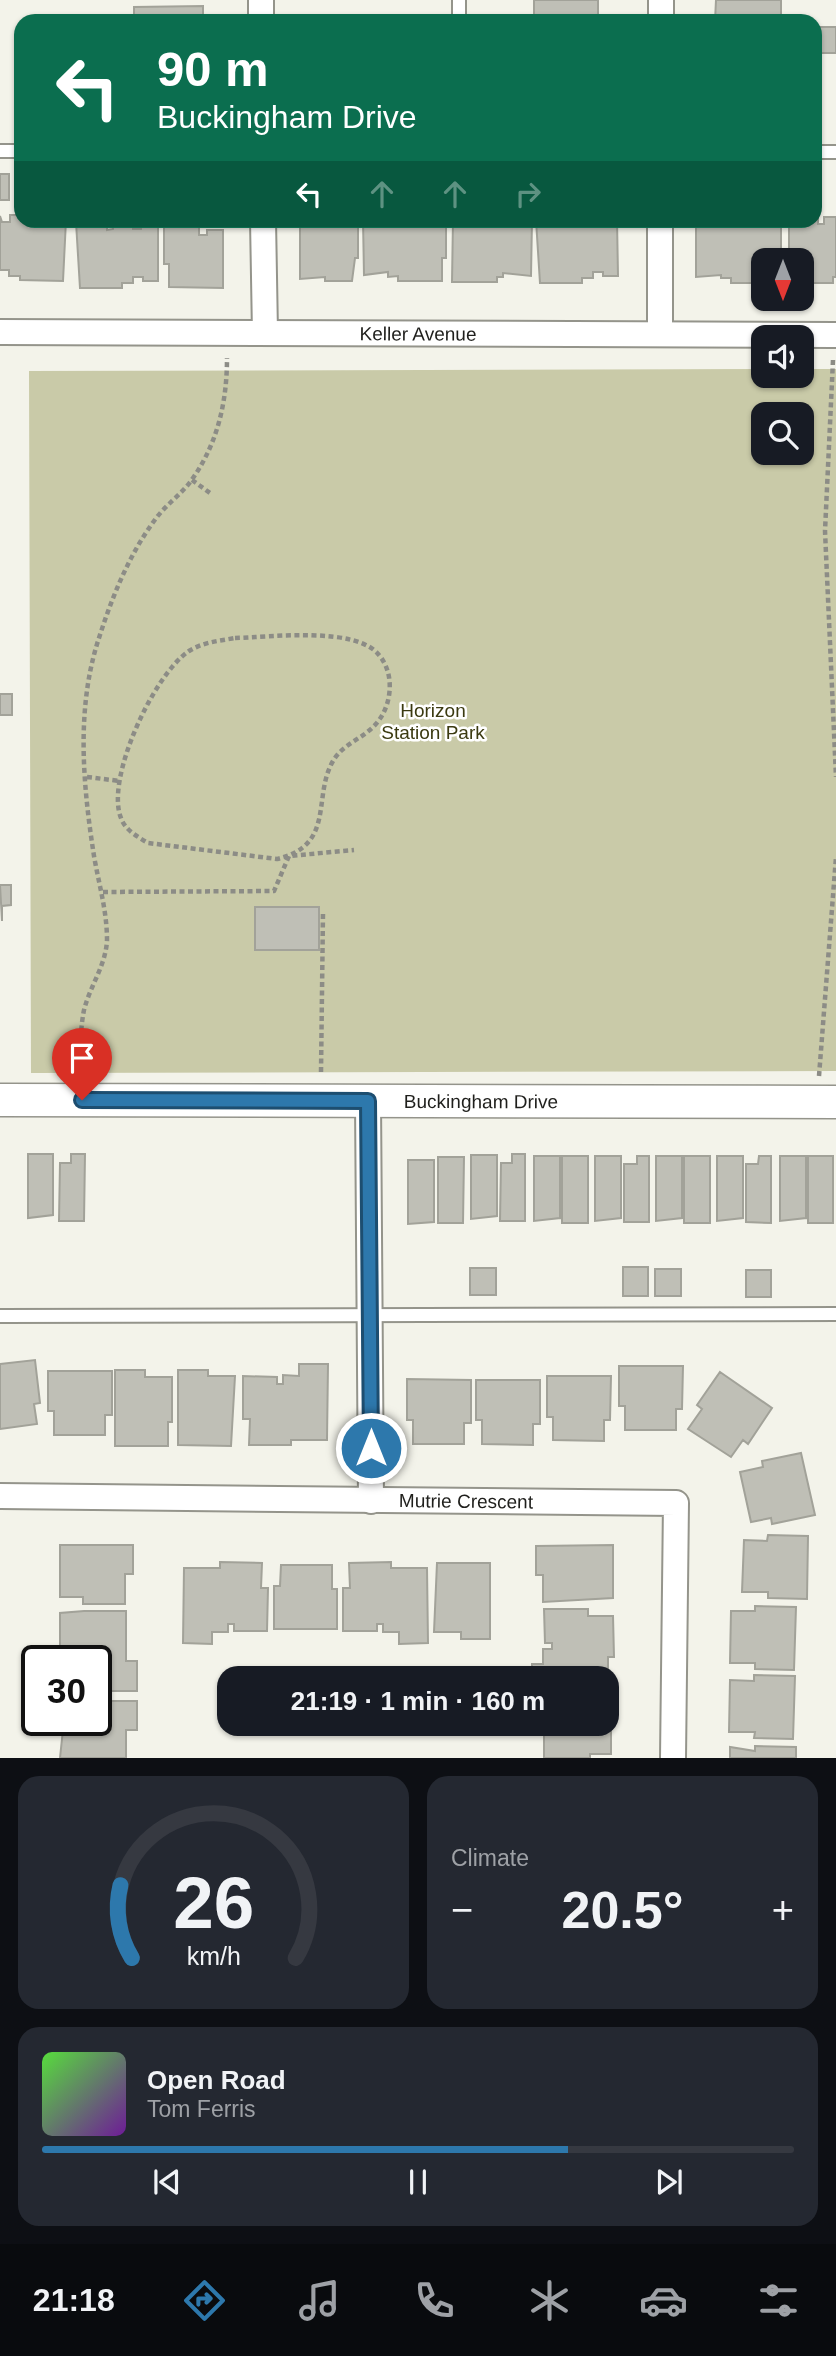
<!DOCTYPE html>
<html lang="en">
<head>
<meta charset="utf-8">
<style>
  :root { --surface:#171b24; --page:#242831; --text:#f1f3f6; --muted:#9ea1a6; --line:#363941; --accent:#2d78ac }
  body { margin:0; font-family:Arial,sans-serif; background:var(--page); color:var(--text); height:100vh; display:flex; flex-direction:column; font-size:26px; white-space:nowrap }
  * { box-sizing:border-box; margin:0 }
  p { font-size:23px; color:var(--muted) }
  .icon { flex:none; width:38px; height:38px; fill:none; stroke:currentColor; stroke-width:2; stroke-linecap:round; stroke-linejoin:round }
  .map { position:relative; height:1758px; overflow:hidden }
  .panel { display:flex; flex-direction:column; gap:18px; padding:18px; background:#0d0f14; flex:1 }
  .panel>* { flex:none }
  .banner { position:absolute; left:14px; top:14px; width:808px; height:214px; border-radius:21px; box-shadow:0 2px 5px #0004; background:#0b6e4f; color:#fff; overflow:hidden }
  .needle { width:46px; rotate:180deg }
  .controls { position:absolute; left:751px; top:248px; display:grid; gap:14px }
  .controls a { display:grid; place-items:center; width:63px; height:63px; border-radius:14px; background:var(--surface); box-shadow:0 2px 5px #0004; font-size:35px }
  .speed { position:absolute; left:21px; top:1645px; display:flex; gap:14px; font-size:35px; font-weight:700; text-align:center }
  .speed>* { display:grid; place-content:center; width:91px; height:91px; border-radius:50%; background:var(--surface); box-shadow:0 2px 5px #0004; line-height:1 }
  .speed .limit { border:4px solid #111; border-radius:10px; background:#fff; color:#111 }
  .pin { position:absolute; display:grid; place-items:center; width:60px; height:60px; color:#fff; margin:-72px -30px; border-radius:50% 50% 50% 0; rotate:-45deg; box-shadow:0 0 7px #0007 }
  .pin .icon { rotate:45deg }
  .me { position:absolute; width:77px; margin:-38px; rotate:0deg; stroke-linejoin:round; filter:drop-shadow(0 0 5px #0008) }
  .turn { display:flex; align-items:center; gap:24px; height:147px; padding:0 28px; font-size:32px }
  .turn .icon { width:91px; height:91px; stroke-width:2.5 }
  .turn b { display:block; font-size:49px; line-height:60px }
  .lanes { display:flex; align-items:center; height:66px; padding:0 28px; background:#0003; justify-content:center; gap:35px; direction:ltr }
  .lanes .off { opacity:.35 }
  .big { font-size:52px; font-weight:700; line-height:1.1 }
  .panel .card { flex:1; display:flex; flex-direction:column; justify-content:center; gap:10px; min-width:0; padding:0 24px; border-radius:21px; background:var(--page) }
  .panel .dial { align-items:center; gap:0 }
  .dial svg { height:182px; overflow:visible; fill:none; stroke:var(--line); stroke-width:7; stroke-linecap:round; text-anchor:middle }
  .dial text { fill:var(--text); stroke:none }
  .song { display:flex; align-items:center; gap:21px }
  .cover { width:84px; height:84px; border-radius:10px; background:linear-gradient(135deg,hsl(110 70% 55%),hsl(280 70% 35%)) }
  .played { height:7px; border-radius:4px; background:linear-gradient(90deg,var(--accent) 70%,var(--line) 70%) }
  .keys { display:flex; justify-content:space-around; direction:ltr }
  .heat { display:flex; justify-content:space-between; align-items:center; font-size:38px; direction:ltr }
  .panel .tiles { flex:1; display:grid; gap:18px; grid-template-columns:1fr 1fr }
  .card:last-child { grid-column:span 2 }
  .trip { position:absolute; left:217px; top:1666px; width:402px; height:70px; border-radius:21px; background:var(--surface); box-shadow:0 2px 5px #0004; font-weight:700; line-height:70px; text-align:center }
  .tab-bar { display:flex; height:112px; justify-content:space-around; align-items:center; background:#090b0e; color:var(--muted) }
  .tab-bar .icon { width:49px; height:49px }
  .tab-bar .active { color:var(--accent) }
  .tab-bar b { font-size:32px; color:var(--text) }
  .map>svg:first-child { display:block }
  .green { fill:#c9caa8; fill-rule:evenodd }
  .building { fill:#bfbfb6; stroke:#a2a299; stroke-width:2 }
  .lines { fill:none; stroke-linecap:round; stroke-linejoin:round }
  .service-casing { stroke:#94948b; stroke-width:16 }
  .minor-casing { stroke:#94948b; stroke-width:28 }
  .tertiary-casing { stroke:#94948b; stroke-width:35 }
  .path { stroke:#8c8c86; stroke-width:4.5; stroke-dasharray:5 3.5; stroke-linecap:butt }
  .service { stroke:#fff; stroke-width:12 }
  .minor { stroke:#fff; stroke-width:24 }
  .tertiary { stroke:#fff; stroke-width:32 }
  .route-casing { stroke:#1d4e70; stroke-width:18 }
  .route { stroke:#2d78ac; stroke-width:12 }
  .labels { text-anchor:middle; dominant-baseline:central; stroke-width:5; stroke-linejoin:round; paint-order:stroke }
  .street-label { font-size:19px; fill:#1f1f1c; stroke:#fff }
  .park-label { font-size:19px; fill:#3b3a11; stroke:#fff }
</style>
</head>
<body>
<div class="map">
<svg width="836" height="1758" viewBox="0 0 836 1758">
  <rect width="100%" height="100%" fill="#f3f3ea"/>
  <path class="green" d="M763,369V376H802V369H836V1071L31,1073L29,371ZM763,415H802V453H763Z"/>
  <path class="building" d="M534,0H598V21H534Z
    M716,0H781V21H715Z
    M203,6V21H134V7Z
    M816,27H836V53H816Z
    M0,174H9V200H0Z
    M816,210H818V224H824V217H836V277H833V283H802V261H789V220H816Z
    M10,215H21V220L30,222L66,220L63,281L20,280V276H9V270H0V216L2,222H10Z
    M325,220H358V258H355L352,281H325V277L300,279V222Z
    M363,220H381V224H389V220H409V223L446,220V258H442V281H398V276L388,277V272L364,275Z
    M453,220H482V224H487V220H506V224L532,220L531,276L503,273V277H497V282H452Z
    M536,220H567V224H572V220H593V224L617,220L618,276H603V272H593V278H582V283H540Z
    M696,220H714V224H722V220H742V225H747V220H781V260L763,261V283H731V278H721V275L696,277Z
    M76,222H107V230L113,229V223L133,222V229H141V224L158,223V281H143V277H133V283H122V288H80Z
    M164,222H199V235H207V230H223V288L169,287V264H164Z
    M0,694H12V715H0Z
    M0,885H11V905L2,906V921Z
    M255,907H319V950H255Z
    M28,1154H53V1215L28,1218Z
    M71,1154H85L84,1221H59L60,1163H71Z
    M512,1154H525V1221H500L501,1163H512Z
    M471,1155H497V1216L471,1219Z
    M534,1156H560V1218L534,1221Z
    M562,1156H588V1223H562Z
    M595,1156H621V1218L595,1221Z
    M637,1156H649V1222H624V1164H637Z
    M656,1156H682V1218L656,1221Z
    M684,1156H710V1223H684Z
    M717,1156H743V1218L717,1221Z
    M759,1156H771V1223L746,1222V1164H758Z
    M780,1156H806V1218L780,1221Z
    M808,1156H833V1223H808Z
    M438,1157H464L463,1223H438Z
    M408,1160H434V1222L408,1224Z
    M623,1267H648V1296H623Z
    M470,1268H496V1295H470Z
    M655,1269H681V1296H655Z
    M746,1270H771V1297H746Z
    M35,1360L40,1403L34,1404L37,1424L0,1429V1364Z
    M299,1364H328L327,1440H291V1445H249L250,1419H243V1376L277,1377V1384H283V1375L299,1376Z
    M619,1366H683L682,1409H676V1430H625V1406H619Z
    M115,1370H145V1377H172V1422H168V1446H115Z
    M178,1370H208V1376H235L231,1446L178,1445Z
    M48,1371H112V1415H105V1435H54V1411H48Z
    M720,1372L772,1408L748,1444L743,1440L731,1457L688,1429L702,1409L697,1405Z
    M547,1376H611L610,1420H604V1441L553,1440V1417H547Z
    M407,1379L471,1380V1423H464V1444H413V1420H407Z
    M476,1380H540V1424H533V1445L482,1444V1420H476Z
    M801,1453L815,1515L772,1524L771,1518L751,1522L740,1472L763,1467L762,1461Z
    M768,1535L808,1536L807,1599L768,1598V1592H742L744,1540L767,1541Z
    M60,1545H133V1574H125V1604H83V1597H60Z
    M613,1545V1598L543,1602V1575H536V1546Z
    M220,1562L262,1563L261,1588H268L267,1631H234V1624H228V1632H212V1644L183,1643L184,1568H220Z
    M391,1562V1568H427L428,1643L399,1644V1632H383V1624H377V1631H343V1588H350L349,1563Z
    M437,1563H490V1639H461V1632H434Z
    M281,1565H332V1589H337V1629H274V1586H280Z
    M755,1606L796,1607L794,1670L755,1669V1663H730L731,1611H755Z
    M544,1609H588V1616H613L614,1657H608V1693L607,1678H532V1664H543V1649H552V1643H545Z
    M84,1611H126V1661H137V1691H96V1661H64V1655H60V1613Z
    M754,1675L795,1676L793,1739L754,1738L755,1732H729L730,1680L754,1681Z
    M96,1701H137V1730H126V1758H60L64,1720H96Z
    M607,1701H611V1754H590V1758H544V1732H538V1724H607Z
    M755,1746L796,1747V1758H730V1747L755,1751Z"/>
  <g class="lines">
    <g class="service-casing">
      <path id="service" d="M459,21V0
        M0,151H21
        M816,152H836
        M0,1316L836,1314"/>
    </g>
    <g class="minor-casing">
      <g id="minor">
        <path d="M261,0V21"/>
        <path d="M661,21V0"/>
        <path d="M263,220L265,333"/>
        <path d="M660,220V334"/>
        <path id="s1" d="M0,332L836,335"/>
        <path d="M368,1101L371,1501"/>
        <path id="s2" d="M0,1496L676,1503L673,1758"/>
      </g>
    </g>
    <g class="tertiary-casing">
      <g id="tertiary">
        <path id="s3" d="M0,1100L836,1102"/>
      </g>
    </g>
    <path class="path" d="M833,360L825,531L836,777
      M192,480L210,493
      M235,638C271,637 356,626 379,655C396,675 392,709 373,727C360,740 343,744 333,761C312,797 336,845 277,859L148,843C138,837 125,830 121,818C105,779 154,674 189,651C203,642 219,641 235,638Z
      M87,777L120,781
      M103,892L274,891L289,856L354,850
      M321,1072L323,912
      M81,1073C80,1053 80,1030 84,1010C90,986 106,965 107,940C107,911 99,885 94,856C83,786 76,710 98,641C112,597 129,554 157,517C168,503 183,493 193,478C218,442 227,401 227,358
      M819,1076L836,857"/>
    <use href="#service" class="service"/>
    <use href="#minor" class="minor"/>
    <use href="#tertiary" class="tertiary"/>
  </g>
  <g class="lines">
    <g class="route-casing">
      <path id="route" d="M82,1100L368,1101L371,1448"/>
    </g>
    <use href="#route" class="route"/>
  </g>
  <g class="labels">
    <g class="street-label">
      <text stroke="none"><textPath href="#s1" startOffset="418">Keller Avenue</textPath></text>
      <text stroke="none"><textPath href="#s3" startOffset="481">Buckingham Drive</textPath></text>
      <text stroke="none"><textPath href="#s2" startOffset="466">Mutrie Crescent</textPath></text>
    </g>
    <g class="park-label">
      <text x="433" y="710">Horizon<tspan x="433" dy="22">Station Park</tspan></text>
    </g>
  </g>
</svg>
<div class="controls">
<a><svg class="needle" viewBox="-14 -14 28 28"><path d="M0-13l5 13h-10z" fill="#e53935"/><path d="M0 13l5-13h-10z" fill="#9ea1a6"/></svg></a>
<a><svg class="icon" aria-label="sound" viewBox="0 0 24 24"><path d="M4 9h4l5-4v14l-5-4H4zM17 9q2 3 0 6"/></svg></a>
<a><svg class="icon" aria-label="search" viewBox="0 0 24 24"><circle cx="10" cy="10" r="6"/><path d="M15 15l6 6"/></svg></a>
</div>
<div class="speed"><div class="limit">30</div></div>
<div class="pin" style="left:82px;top:1100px;background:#d93025"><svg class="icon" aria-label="arrive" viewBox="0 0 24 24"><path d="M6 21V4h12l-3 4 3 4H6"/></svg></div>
<svg class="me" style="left:371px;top:1448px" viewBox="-20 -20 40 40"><circle r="17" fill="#2d78ac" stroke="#fff" stroke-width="3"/><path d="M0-11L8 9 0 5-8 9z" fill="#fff"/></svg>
<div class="trip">21:19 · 1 min · 160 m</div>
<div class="banner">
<div class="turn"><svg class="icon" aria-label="left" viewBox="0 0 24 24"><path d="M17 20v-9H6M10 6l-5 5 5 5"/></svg><div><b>90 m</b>Buckingham Drive</div></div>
<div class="lanes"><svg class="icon" aria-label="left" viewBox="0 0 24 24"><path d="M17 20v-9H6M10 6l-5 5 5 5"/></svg><svg class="icon off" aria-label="ahead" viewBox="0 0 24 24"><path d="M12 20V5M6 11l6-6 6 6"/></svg><svg class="icon off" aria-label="ahead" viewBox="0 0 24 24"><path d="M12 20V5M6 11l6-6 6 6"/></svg><svg class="icon off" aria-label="right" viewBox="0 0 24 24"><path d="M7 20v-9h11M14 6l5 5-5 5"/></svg></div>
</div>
</div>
<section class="panel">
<div class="tiles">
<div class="card dial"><svg viewBox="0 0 100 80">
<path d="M14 69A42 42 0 1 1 86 69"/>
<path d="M14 69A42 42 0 0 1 9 37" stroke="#2d78ac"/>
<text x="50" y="56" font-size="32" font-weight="700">26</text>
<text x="50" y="72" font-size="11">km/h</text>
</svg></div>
<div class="card"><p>Climate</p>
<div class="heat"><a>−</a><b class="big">20.5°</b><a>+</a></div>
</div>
<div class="card">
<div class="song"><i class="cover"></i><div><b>Open Road</b><p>Tom Ferris</p></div></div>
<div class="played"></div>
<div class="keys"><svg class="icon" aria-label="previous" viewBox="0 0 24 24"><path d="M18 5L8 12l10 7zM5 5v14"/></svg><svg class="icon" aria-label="pause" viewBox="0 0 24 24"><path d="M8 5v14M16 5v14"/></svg><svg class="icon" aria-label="next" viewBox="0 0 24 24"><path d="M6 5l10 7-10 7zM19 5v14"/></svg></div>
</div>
</div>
</section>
<nav class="tab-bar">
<b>21:18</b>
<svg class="icon active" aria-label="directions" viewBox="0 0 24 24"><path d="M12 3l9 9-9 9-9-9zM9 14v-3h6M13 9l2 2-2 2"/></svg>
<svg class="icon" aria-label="music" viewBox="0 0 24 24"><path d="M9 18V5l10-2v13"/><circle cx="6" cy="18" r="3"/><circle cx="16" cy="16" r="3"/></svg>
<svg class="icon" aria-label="phone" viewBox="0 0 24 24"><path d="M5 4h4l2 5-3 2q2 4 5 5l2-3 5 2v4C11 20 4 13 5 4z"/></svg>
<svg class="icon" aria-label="climate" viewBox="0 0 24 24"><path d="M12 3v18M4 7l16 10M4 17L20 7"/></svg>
<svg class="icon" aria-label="car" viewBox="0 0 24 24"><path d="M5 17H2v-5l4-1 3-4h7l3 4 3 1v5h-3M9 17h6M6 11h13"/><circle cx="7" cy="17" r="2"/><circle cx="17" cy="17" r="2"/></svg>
<svg class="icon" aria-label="filters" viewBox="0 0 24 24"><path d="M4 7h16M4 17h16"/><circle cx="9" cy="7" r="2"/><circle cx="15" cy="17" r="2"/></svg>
</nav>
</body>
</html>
